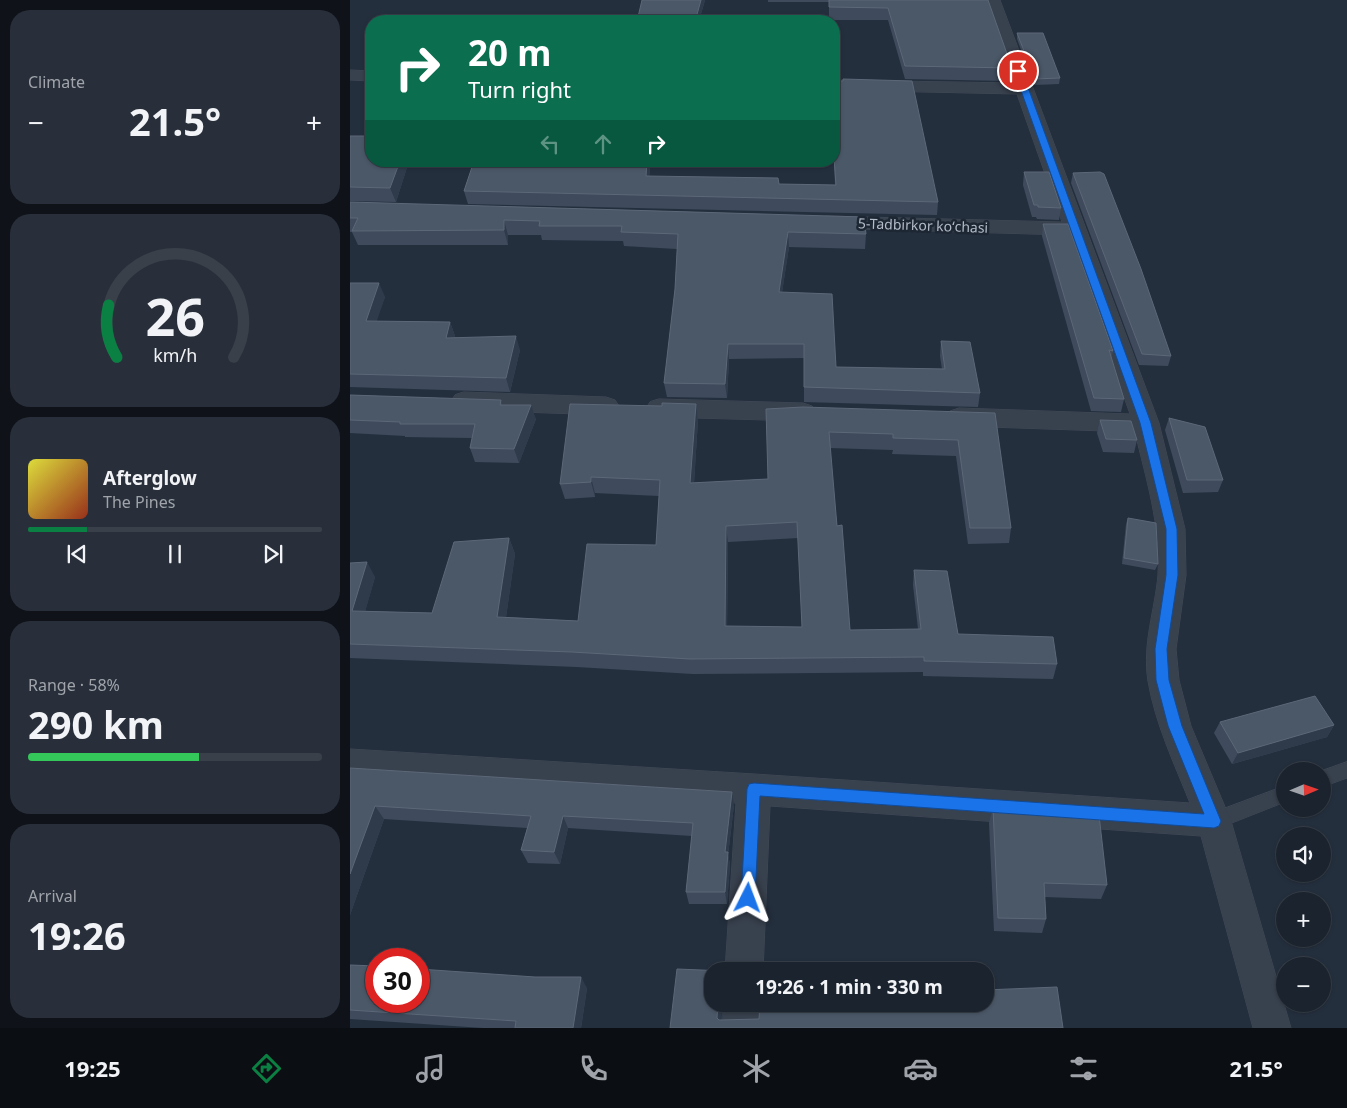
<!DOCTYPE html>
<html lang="en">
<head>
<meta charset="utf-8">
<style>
  :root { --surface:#1b232e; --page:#282f3a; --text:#f1f3f6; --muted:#a0a4aa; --line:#39404a; --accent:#0b8043 }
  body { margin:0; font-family:"Noto Sans",sans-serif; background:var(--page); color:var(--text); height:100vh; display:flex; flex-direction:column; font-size:19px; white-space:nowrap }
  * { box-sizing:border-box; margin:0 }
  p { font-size:16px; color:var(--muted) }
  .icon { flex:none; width:28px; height:28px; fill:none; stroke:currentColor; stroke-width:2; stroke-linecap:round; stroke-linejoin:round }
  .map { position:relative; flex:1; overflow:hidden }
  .sheet { display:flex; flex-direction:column; gap:10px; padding:10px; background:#0f1319; width:350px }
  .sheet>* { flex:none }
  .banner { position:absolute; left:15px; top:15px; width:475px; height:152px; border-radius:20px; box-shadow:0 1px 4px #0004,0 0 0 1px var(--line); background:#0b6e4f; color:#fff; overflow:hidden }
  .needle { width:32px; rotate:88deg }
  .tools { position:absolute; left:926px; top:762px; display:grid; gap:10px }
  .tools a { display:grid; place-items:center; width:55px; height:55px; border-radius:50%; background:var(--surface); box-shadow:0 1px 4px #0004,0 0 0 1px var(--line); font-size:25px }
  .speed { position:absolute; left:15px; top:948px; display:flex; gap:10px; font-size:25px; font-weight:700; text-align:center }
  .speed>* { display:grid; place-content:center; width:65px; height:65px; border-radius:50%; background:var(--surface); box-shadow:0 1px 4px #0004,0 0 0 1px var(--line); line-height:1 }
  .speed .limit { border:8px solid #d22; background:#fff; color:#111 }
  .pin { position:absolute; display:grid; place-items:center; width:42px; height:42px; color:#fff; margin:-21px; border:2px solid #fff; border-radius:50%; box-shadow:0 1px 5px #0007 }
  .me { position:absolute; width:55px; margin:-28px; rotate:3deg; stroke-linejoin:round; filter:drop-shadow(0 0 4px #0008) }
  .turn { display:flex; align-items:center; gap:18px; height:105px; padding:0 20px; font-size:22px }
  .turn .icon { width:65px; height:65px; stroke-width:2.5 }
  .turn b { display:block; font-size:35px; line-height:42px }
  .lanes { display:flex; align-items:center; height:48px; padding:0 20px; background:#0003; justify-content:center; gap:25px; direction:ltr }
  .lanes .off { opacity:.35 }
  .big { font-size:38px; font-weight:700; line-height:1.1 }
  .sheet .card { flex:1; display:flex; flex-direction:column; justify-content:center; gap:8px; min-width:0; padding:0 18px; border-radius:20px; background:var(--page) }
  .sheet .dial { align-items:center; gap:0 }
  .dial svg { height:130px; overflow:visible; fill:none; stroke:var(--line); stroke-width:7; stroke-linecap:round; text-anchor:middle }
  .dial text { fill:var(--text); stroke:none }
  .song { display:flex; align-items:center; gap:15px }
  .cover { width:60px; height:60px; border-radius:8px; background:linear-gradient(135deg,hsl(60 70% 55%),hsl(10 70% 35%)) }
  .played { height:5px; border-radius:2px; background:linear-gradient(90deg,var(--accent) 20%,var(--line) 20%) }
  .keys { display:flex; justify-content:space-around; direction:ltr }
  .heat { display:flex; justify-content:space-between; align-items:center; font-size:28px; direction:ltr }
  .charge { height:8px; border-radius:4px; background:linear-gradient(90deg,#34c759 58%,var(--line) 0) }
  .trip { position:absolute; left:354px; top:962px; width:290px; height:50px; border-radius:20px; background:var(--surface); box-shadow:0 1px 4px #0004,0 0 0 1px var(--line); font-weight:700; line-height:50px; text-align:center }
  .dock { display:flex; height:80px; justify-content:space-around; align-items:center; background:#0b0e12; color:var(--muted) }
  .dock .icon { width:35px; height:35px }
  .dock .on { color:var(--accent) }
  .dock b { font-size:22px; color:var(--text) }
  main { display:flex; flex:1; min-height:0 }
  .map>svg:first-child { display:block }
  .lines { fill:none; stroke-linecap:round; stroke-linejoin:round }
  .service-casing { stroke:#414a57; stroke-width:1 }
  .minor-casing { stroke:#414a57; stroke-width:1 }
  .service { fill:#38414e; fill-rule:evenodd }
  .minor { fill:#38414e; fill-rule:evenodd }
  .wall { fill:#3f4b5c; fill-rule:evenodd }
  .shaded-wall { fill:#2f3b4b }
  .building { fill:#4b5868; stroke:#5c6777; fill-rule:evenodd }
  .route { fill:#1a73e8; stroke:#114b97 }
  .labels { text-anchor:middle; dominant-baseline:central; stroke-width:5; stroke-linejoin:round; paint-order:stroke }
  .far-street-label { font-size:14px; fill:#b4bcc9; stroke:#1d2633 }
</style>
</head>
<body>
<main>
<section class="sheet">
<div class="card"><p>Climate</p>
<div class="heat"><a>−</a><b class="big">21.5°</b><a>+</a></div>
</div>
<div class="card dial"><svg viewBox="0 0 100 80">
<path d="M14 69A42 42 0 1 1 86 69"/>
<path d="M14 69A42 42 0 0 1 9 37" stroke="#0b8043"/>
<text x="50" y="56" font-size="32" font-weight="700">26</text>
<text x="50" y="72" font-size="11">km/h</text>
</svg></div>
<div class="card">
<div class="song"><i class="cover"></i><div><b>Afterglow</b><p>The Pines</p></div></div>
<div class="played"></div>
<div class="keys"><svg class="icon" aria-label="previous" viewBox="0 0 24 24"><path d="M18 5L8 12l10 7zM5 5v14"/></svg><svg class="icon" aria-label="pause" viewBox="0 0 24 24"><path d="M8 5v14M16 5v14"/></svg><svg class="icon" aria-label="next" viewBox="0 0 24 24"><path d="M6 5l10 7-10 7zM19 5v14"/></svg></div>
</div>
<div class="card"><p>Range · 58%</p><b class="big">290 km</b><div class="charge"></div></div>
<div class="card"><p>Arrival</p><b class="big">19:26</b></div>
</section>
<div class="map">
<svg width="997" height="1028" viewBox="0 0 997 1028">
  <rect width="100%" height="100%" fill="#242f3e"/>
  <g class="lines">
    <g class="service-casing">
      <path id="service" d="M997,762V778L972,787V771H971Z
        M935,786V802L864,830L857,827L855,821L857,815Z"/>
    </g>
    <g class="minor-casing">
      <path id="minor" d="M634,0H650L809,423L835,529L836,575L826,649L829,680L841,726L881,821L941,1028H903L851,836L420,806L413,971H375L386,803L0,779V749L404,774L840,803C824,763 805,723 798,681C792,644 805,610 808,575C811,526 796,479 785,432L609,426L600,423L596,417L600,411L609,408L780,414L717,235L476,228L469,226L465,222L469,218L476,216L712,222L667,94L484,90V80L663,83Z
        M0,70L21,71V81L0,80Z
        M114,392L256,397L265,400L269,406L265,412L256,415L114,410L105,407L101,401L105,395Z
        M309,399L453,403L462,406L466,412L462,418L453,421L309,417L300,414L296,408L300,402Z
        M373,1004H411L410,1028H372Z"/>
    </g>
    <use href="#service" class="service"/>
    <use href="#minor" class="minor"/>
  </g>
  <path class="wall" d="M292,0H355L349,21H289L288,17Z
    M418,0H638L662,68L660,81L555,79L538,20H479V2H418Z
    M667,33L710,78L709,84L684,85L667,39Z
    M0,136L59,161L46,202L0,201Z
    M124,161H299L300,171L299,176L429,184L485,185L484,161L588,202L587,215L118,204L114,191Z
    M674,172L711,208L709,220L687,219L686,217H682L673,185Z
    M723,173L821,356L818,366L789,365L721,183Z
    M0,202L516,234L515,249L439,247L432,292L486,367L592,369L590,356L591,341L630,393L628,407L454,402V358L379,359L377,398L317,397L314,383L325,289L327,249L274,246L273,241L192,240L191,235H158V245H8L2,232H0Z
    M693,224L763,351L761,359L774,399L771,412L741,411L692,236Z
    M0,283L35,297L26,321L100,322L105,336L104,337L170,350L160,392L0,387Z
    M0,395L151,400L152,405L186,419L169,463L125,462L120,448L122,438L55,437V436L0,433Z
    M346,404L348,420L344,483L418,479L416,409L645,413L661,528L659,543L618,544L606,456L542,454L543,450L480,448L487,526L500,630L568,629L563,585L564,570L608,634L707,664L703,679L573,676V672L343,674L227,667L0,658V563L25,577L15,611L82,613L159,538L165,554L156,617L228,621L306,545L309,496L245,493V497L215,499L210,484L312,406ZM448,538L452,627L377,626L378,542Z
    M819,418L873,480L868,492L833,493L815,430Z
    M750,420L787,440L784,453L753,452L747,433Z
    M778,518L808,564L805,570L772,564L776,524Z
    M870,722L984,725L977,737L882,764L864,733Z
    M0,768L384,805L378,855L380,864L377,904H339L336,892L342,836L218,828L210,864L178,863L171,850L177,828L34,819L0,915Z
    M643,808L757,885L751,899L695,897L696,919L692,933L644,931L639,823Z
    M0,965L237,988L231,1028H133L0,1019Z"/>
  <path class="shaded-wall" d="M351,0H355L349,21H347L346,18Z
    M50,161H59L46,202L40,188Z
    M297,161H299L300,171L298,189L296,176Z
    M154,220L158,235V245L154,230Z
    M438,232L439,247L430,306L429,292Z
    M29,283L35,297L22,335L16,321Z
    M100,322L105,336L100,351L96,338Z
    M166,336L170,350L160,392L156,378Z
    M378,344L379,359L377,398L375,384Z
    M346,404L348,420L343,499L340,483Z
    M181,405L186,419L169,463L164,449Z
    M241,477L245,493V497L241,482Z
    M376,526L378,542L377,641L375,626Z
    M159,538L165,554L154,632L147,617Z
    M17,562L25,577L11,626L2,611Z
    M984,725L977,737L882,764L888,753Z
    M382,792L384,805L378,855L380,864L377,904L375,892V852Z
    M25,806L34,819L0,915V874Z
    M213,816L218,828L210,864L204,852Z
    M231,977L237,988L231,1028H223Z
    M368,1004H372L370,1028L367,1018Z"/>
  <path class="building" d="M292,0H351L346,18L288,17Z
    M479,0H638L662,68L555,66L538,8L479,7Z
    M667,33H693L710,78L685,79Z
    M493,79L562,81L588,202L114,191L124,161H297L296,176L428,178L429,184L486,185L484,158V81H493Z
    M0,136H21V161H50L40,188L0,187Z
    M674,172H699L711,208L688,207V205H684Z
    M750,172L754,174L791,269L821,356L792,354L723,173Z
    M0,202L514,217L516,234L438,232L429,292L482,294L486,367L595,369L591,341L620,342L630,393L454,387V344H378L375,384L314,383L325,289L328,234L271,232L272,226H189L190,221L154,220V230L2,231L8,218H0Z
    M693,224H718L763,351L759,350L774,399L744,398Z
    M0,283H29L16,321L100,322L96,338L166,336L156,378L0,374Z
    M0,395L151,400L150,405H181L164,449L120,448L125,424H50V422L0,420Z
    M312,403L346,404L340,483L418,479L416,409L453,407L645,413L661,528H620L608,440L543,438V434L479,432L487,526L492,525L500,630L571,629L564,570L597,571L608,634L703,637L707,664L574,661V657L340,659L222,652L0,644V563L17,562L2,611L82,613L104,542L159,538L147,617L228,621L237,544L306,545L310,480L241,477V482L210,484L220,404L312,406ZM447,522L452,627L375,626L376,526Z
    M819,418L855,427L873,480H837Z
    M750,420L781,421L787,440L756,439Z
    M778,518L806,523L808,564L774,558Z
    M965,696L984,725L888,753L870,722Z
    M0,768L382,792L375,852H378L375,892H336L343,823L213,816L204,852L171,850L181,816L25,806L0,874Z
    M643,808L749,815L757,885L694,883L696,919L648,918Z
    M0,965L26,966V1001H69V969L185,977H231L223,1028H165L166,1021L0,1010Z
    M327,969L375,971H362V1004H368L367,1018L369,1020L409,1019L410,1004H635V990L707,987L713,1028H320Z"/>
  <path class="route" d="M668,69L672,71L801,423L827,529L828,575L817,649L819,680L832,726L871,821L869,826L864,828L410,796L405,898L403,904L398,906L393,904L391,898L397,789L399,784L404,783L854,814L818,726L806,680L805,649L816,575V529L790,423L664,71Z"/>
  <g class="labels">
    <g class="far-street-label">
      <text transform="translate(573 225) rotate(2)">5-Tadbirkor koʻchasi</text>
    </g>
  </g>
</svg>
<div class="tools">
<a><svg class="needle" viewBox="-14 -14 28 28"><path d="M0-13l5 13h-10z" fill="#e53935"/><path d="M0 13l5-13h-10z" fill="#a0a4aa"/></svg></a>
<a><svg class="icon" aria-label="sound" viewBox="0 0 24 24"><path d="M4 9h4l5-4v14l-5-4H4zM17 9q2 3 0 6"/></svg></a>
<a>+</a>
<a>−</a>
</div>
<div class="speed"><div class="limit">30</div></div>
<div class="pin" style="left:668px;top:71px;background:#d93025"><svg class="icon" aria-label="arrive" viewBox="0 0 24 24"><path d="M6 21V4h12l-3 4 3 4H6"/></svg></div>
<svg class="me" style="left:398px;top:898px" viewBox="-20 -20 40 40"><path d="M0-17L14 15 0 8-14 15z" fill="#1a73e8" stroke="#fff" stroke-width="4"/></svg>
<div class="trip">19:26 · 1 min · 330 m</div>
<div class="banner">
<div class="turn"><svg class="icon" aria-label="right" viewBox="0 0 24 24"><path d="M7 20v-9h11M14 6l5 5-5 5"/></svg><div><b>20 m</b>Turn right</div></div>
<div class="lanes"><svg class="icon off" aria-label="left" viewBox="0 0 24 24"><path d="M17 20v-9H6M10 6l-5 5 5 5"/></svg><svg class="icon off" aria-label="ahead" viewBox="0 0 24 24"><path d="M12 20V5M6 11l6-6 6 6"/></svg><svg class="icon" aria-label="right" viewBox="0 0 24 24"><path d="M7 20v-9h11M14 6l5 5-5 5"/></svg></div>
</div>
</div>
</main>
<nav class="dock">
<b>19:25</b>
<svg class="icon on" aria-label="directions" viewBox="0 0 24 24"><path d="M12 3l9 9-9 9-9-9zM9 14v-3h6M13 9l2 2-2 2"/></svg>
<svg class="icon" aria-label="music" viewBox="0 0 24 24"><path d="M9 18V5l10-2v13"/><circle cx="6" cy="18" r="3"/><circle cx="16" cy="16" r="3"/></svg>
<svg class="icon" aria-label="phone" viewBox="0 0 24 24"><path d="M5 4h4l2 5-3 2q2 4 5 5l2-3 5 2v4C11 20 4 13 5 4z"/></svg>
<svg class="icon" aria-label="climate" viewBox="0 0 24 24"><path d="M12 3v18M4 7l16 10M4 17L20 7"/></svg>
<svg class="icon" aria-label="car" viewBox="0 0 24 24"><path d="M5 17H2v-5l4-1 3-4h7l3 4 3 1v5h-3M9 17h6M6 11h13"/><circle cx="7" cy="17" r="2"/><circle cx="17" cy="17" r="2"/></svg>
<svg class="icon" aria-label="filters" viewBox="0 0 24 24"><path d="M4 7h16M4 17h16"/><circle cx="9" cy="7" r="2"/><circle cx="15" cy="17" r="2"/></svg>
<b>21.5°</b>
</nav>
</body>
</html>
